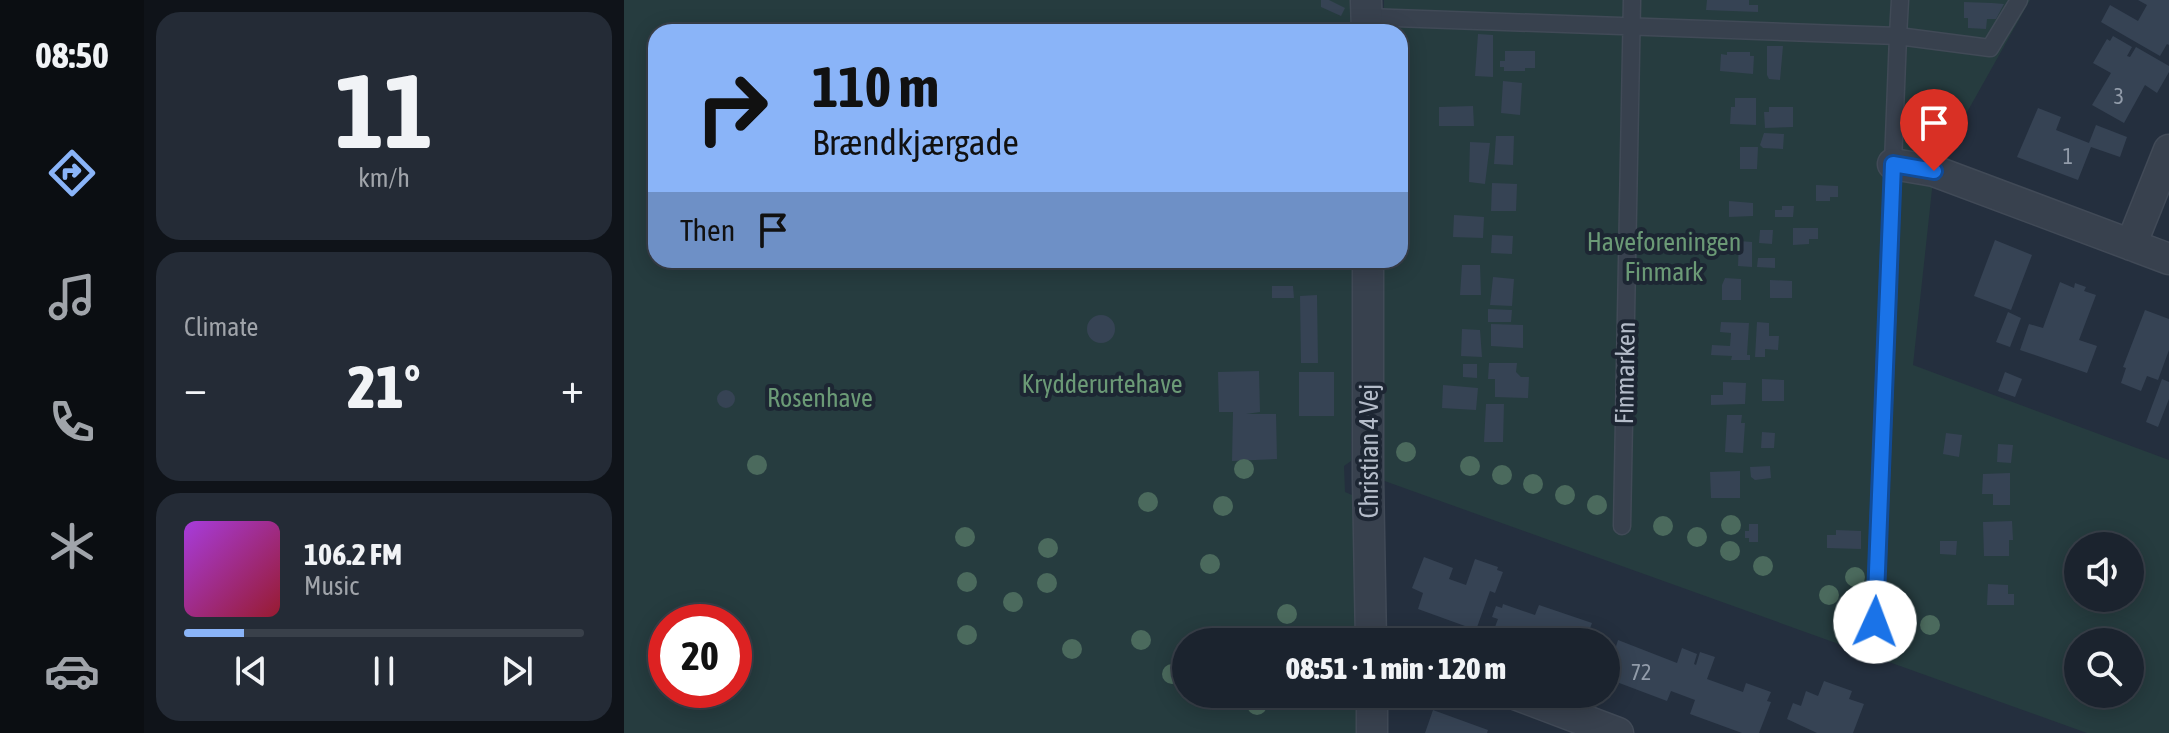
<!DOCTYPE html>
<html lang="en">
<head>
<meta charset="utf-8">
<style>
  :root { --surface:#1b232e; --page:#242b36; --text:#f1f3f6; --muted:#a0a4aa; --line:#39404a; --accent:#8ab4f8 }
  body { margin:0; font-family:"Asap Condensed",sans-serif; background:var(--page); color:var(--text); height:100vh; display:flex; flex-direction:column; font-size:30px; white-space:nowrap }
  * { box-sizing:border-box; margin:0 }
  p { font-size:26px; color:var(--muted) }
  .icon { flex:none; width:44px; height:44px; fill:none; stroke:currentColor; stroke-width:2; stroke-linecap:round; stroke-linejoin:round }
  .map { position:relative; flex:1; overflow:hidden }
  .sheet { display:flex; flex-direction:column; gap:12px; padding:12px; background:#0f1319; width:480px }
  .sheet>* { flex:none }
  .top-card { position:absolute; left:24px; top:24px; width:760px; height:244px; border-radius:24px; box-shadow:0 4px 20px #0003,0 0 0 2px var(--line); background:#8ab4f8; color:#111; overflow:hidden }
  .tools { position:absolute; left:1440px; top:532px; display:grid; gap:16px }
  .tools a { display:grid; place-items:center; width:80px; height:80px; border-radius:50%; background:var(--surface); box-shadow:0 4px 20px #0003,0 0 0 2px var(--line); font-size:40px }
  .speed { position:absolute; left:24px; top:604px; display:flex; gap:16px; font-size:40px; font-weight:700; text-align:center }
  .speed>* { display:grid; place-content:center; width:104px; height:104px; border-radius:50%; background:var(--surface); box-shadow:0 4px 20px #0003,0 0 0 2px var(--line); line-height:1 }
  .speed .limit { border:12px solid #d22; background:#fff; color:#111 }
  .pin { position:absolute; display:grid; place-items:center; width:68px; height:68px; color:#fff; margin:-82px -34px; border-radius:50% 50% 50% 0; rotate:-45deg; box-shadow:0 0 8px #0007 }
  .pin .icon { rotate:45deg }
  .me { position:absolute; width:88px; margin:-44px; rotate:2deg; stroke-linejoin:round; filter:drop-shadow(0 0 6px #0008) }
  .turn { display:flex; align-items:center; gap:28px; height:168px; padding:0 32px; font-size:36px }
  .turn .icon { width:104px; height:104px; stroke-width:2.5 }
  .turn b { display:block; font-size:56px; line-height:68px }
  .then { display:flex; align-items:center; height:76px; padding:0 32px; background:#0003; gap:16px; font-size:30px }
  .big { font-size:60px; font-weight:800; line-height:1.1 }
  .sheet .widget { flex:1; display:flex; flex-direction:column; justify-content:center; gap:12px; min-width:0; padding:0 28px; border-radius:24px; background:var(--page) }
  .sheet .dial { align-items:center; gap:0 }
  .dial b { font-size:104px; line-height:1 }
  .song { display:flex; align-items:center; gap:24px }
  .cover { width:96px; height:96px; border-radius:12px; background:linear-gradient(135deg,hsl(280 70% 55%),hsl(350 70% 35%)) }
  .played { height:8px; border-radius:4px; background:linear-gradient(90deg,var(--accent) 15%,var(--line) 15%) }
  .keys { display:flex; justify-content:space-around; direction:ltr }
  .heat { display:flex; justify-content:space-between; align-items:center; font-size:44px; direction:ltr }
  .trip { position:absolute; left:548px; top:628px; width:448px; height:80px; border-radius:40px; background:var(--surface); box-shadow:0 4px 20px #0003,0 0 0 2px var(--line); font-weight:800; line-height:80px; text-align:center }
  main { display:flex; flex:1; min-height:0 }
  .tab-bar { display:flex; flex-direction:column; width:144px; justify-content:space-around; align-items:center; background:#0b0e12; color:var(--muted) }
  .tab-bar .icon { width:56px; height:56px }
  .tab-bar .selected { color:var(--accent) }
  .tab-bar b { font-size:36px; color:var(--text) }
  .map>svg:first-child { display:block }
  .green { fill:#263c3f; fill-rule:evenodd }
  .building { fill:#364354 }
  .lines { fill:none; stroke-linecap:round; stroke-linejoin:round }
  .service-casing { stroke:#414a57; stroke-width:19 }
  .minor-casing { stroke:#414a57; stroke-width:33 }
  .service { stroke:#38414e; stroke-width:16 }
  .minor { stroke:#38414e; stroke-width:30 }
  .tree { fill:#4b6a5d }
  .route-casing { stroke:#114b97; stroke-width:20 }
  .route { stroke:#1a73e8; stroke-width:14 }
  .labels { text-anchor:middle; dominant-baseline:central; stroke-width:8; stroke-linejoin:round; paint-order:stroke }
  .number-label { font-size:22px; fill:#929caa }
  .park-label { font-size:26px; fill:#6b9a76; stroke:#1d2633 }
  .street-label { font-size:26px; fill:#b4bcc9; stroke:#1d2633 }
</style>
</head>
<body>
<main>
<nav class="tab-bar">
<b>08:50</b>
<svg class="icon selected" aria-label="directions" viewBox="0 0 24 24"><path d="M12 3l9 9-9 9-9-9zM9 14v-3h6M13 9l2 2-2 2"/></svg>
<svg class="icon" aria-label="music" viewBox="0 0 24 24"><path d="M9 18V5l10-2v13"/><circle cx="6" cy="18" r="3"/><circle cx="16" cy="16" r="3"/></svg>
<svg class="icon" aria-label="phone" viewBox="0 0 24 24"><path d="M5 4h4l2 5-3 2q2 4 5 5l2-3 5 2v4C11 20 4 13 5 4z"/></svg>
<svg class="icon" aria-label="climate" viewBox="0 0 24 24"><path d="M12 3v18M4 7l16 10M4 17L20 7"/></svg>
<svg class="icon" aria-label="car" viewBox="0 0 24 24"><path d="M5 17H2v-5l4-1 3-4h7l3 4 3 1v5h-3M9 17h6M6 11h13"/><circle cx="7" cy="17" r="2"/><circle cx="17" cy="17" r="2"/></svg>
</nav>
<section class="sheet">
<div class="widget dial"><b>11</b><p>km/h</p></div>
<div class="widget"><p>Climate</p>
<div class="heat"><a>−</a><b class="big">21°</b><a>+</a></div>
</div>
<div class="widget">
<div class="song"><i class="cover"></i><div><b>106.2 FM</b><p>Music</p></div></div>
<div class="played"></div>
<div class="keys"><svg class="icon" aria-label="previous" viewBox="0 0 24 24"><path d="M18 5L8 12l10 7zM5 5v14"/></svg><svg class="icon" aria-label="pause" viewBox="0 0 24 24"><path d="M8 5v14M16 5v14"/></svg><svg class="icon" aria-label="next" viewBox="0 0 24 24"><path d="M6 5l10 7-10 7zM19 5v14"/></svg></div>
</div>
</section>
<div class="map">
<svg width="1545" height="733" viewBox="0 0 1545 733">
  <rect width="100%" height="100%" fill="#242f3e"/>
  <path class="green" d="M0,0H731L730,32H32V260H728L727,461L720,466L721,492L728,495L732,502V642H562V694H732V733H0ZM42,622H110V690H42Z
    M760,0H1406L1310,171L1289,365L1545,460V733H1463L755,479L756,260H776V32H759ZM1454,546H1506V598H1454ZM1454,642H1506V694H1454Z"/>
  <path class="building" d="M697,0H705L721,8L717,16L697,7Z
    M1083,0H1125V5H1134V12L1082,10Z
    M1514,0H1545V45L1543,44L1536,56L1477,22L1486,5L1514,21L1523,5Z
    M1340,2L1368,3L1380,4L1372,19H1363L1362,29L1344,28V18H1340Z
    M854,34L869,35V77L851,76Z
    M1489,36L1508,47L1503,56L1506,57L1512,47L1545,66V72L1533,93L1521,85L1500,123L1468,105L1487,73L1469,63L1483,39L1486,41Z
    M1143,46H1159L1156,80L1145,79L1143,75Z
    M881,51H911V68H901V71H880V67H876V61H881Z
    M1103,52H1126V56H1130L1129,74L1096,71L1097,54L1103,55Z
    M879,81L898,83L896,115L877,113Z
    M1111,98H1132V125L1106,124L1107,107H1111Z
    M849,106L850,126H815V107Z
    M1145,107H1169V127L1141,128L1140,112H1145Z
    M1414,108L1437,117L1432,130L1465,143L1472,125L1503,137L1496,157L1467,147L1454,180L1393,157Z
    M1140,133L1160,134L1159,149L1139,148L1136,145Z
    M872,136H890L889,165L870,164Z
    M846,142L866,143L861,184L845,182Z
    M1116,147H1134L1133,169H1116Z
    M868,183L893,184L892,211H867Z
    M1192,185L1214,186V197H1206V201H1192Z
    M1105,201L1129,203V216L1105,217Z
    M1158,206H1170L1169,217H1151V210H1158Z
    M830,215L860,217L859,238L829,237Z
    M1169,228H1194V239H1185V244L1169,245Z
    M1136,230H1149L1148,244L1135,243Z
    M868,235L889,236L888,254L867,253Z
    M1371,240L1408,255L1387,310L1350,296Z
    M1115,241L1128,242V267L1114,266Z
    M1134,258H1151V268L1133,267Z
    M838,265H856L857,295H836Z
    M869,277L890,279L888,306L866,305Z
    M1101,278L1117,279V300H1098V285Z
    M1146,280L1168,281V298H1146Z
    M1436,282L1450,288L1451,283L1462,287L1460,291L1472,295L1455,340L1473,346L1463,373L1396,350L1405,324L1419,328Z
    M648,286H669L670,298H648Z
    M693,295L694,363H677L676,296Z
    M864,309L888,310L887,322H864Z
    M1521,310L1545,319V350L1534,380L1523,376L1517,391L1497,383L1502,368L1499,367Z
    M1384,312L1397,318L1386,347L1372,342Z
    M463 329a14 14 0 1 1 28 0a14 14 0 1 1-28 0Z
    M1097,322L1125,323L1123,355H1126V360H1107L1108,356L1087,355L1088,345L1106,346L1107,333L1096,332Z
    M1133,322L1145,323V336H1155L1154,350L1141,349V357H1131Z
    M867,324L899,325V348L867,346Z
    M838,329L856,330L858,357L837,356Z
    M865,363H893L892,372L897,377H905L904,398L871,397V379H864Z
    M839,364H853V378L839,377Z
    M635,371L636,412L622,414H652L653,459L608,461L609,412H595L594,372Z
    M675,372H710V416H675Z
    M1381,372L1398,379L1391,397L1374,391Z
    M1138,379L1160,380V401H1138Z
    M1538,379L1545,382V399L1534,427L1522,422Z
    M1099,382L1122,383L1121,404L1087,405V395H1099Z
    M819,385L854,388L852,410L818,408Z
    M93 399a9 9 0 1 1 18 0a9 9 0 1 1-18 0Z
    M862,404H880L879,442H860Z
    M1103,415H1118L1117,423H1121L1119,453L1101,452Z
    M1138,432L1151,433L1150,448H1137Z
    M1322,433L1338,435L1335,457L1319,454Z
    M1374,444L1389,445L1387,463L1373,462Z
    M1146,466L1147,478L1131,480L1127,477L1126,467Z
    M1116,471V498H1087L1086,472Z
    M1386,473V505H1369V494H1358L1359,474Z
    M1388,521L1389,540H1385V556H1360L1359,522Z
    M1125,524H1134V542H1125V538H1121V531H1125Z
    M1212,530L1237,531V549L1203,548V535H1212Z
    M1316,541H1333L1332,555L1316,554Z
    M800,557L829,568L825,579L842,585L851,559L874,567L873,570L879,572L871,593L866,591L852,630L794,609L799,593L788,588Z
    M1364,584L1384,585V594H1390V605H1363Z
    M879,604L911,615L915,605L968,623L961,642H871L866,640L874,619L868,617L872,606L878,608Z
    M994,640L1053,663L1058,648L1073,654L1070,664L1072,665L1076,652L1091,657L1083,679L1119,692L1122,683L1147,692L1143,701L1147,702L1135,733H1118L1066,714L1071,700L1047,691L1043,701L982,678Z
    M1200,681L1228,691L1225,699L1240,704L1229,733H1193L1163,719L1169,703L1177,706L1182,691L1194,696Z
    M809,710L864,730L863,733H801Z"/>
  <g class="lines">
    <g class="service-casing">
      <path id="service" d="M743,17L1274,36L1276,0
        M998,526L1008,0
        M1251,622L1274,36L1366,48L1395,0"/>
    </g>
    <g class="minor-casing">
      <path id="minor" d="M742,0L743,32
        M1269,164L1310,171L1545,259
        M1507,245L1545,150
        M744,260V479L747,642
        M748,694V733
        M891,694L994,733"/>
    </g>
    <use href="#service" class="service"/>
    <use href="#minor" class="minor"/>
  </g>
  <g class="tree">
    <circle cx="782" cy="452" r="10"/>
    <circle cx="133" cy="465" r="10"/>
    <circle cx="846" cy="466" r="10"/>
    <circle cx="620" cy="469" r="10"/>
    <circle cx="878" cy="475" r="10"/>
    <circle cx="909" cy="484" r="10"/>
    <circle cx="941" cy="495" r="10"/>
    <circle cx="524" cy="502" r="10"/>
    <circle cx="973" cy="505" r="10"/>
    <circle cx="599" cy="506" r="10"/>
    <circle cx="1107" cy="525" r="10"/>
    <circle cx="1039" cy="526" r="10"/>
    <circle cx="341" cy="537" r="10"/>
    <circle cx="1073" cy="537" r="10"/>
    <circle cx="424" cy="548" r="10"/>
    <circle cx="1106" cy="551" r="10"/>
    <circle cx="586" cy="564" r="10"/>
    <circle cx="1139" cy="566" r="10"/>
    <circle cx="1231" cy="577" r="10"/>
    <circle cx="343" cy="582" r="10"/>
    <circle cx="423" cy="583" r="10"/>
    <circle cx="1205" cy="595" r="10"/>
    <circle cx="389" cy="602" r="10"/>
    <circle cx="1238" cy="609" r="10"/>
    <circle cx="663" cy="614" r="10"/>
    <circle cx="1270" cy="619" r="10"/>
    <circle cx="1306" cy="625" r="10"/>
    <circle cx="343" cy="635" r="10"/>
    <circle cx="517" cy="640" r="10"/>
    <circle cx="448" cy="649" r="10"/>
    <circle cx="548" cy="674" r="10"/>
    <circle cx="633" cy="705" r="10"/>
  </g>
  <g class="lines">
    <g class="route-casing">
      <path id="route" d="M1251,622L1269,164L1310,171"/>
    </g>
    <use href="#route" class="route"/>
  </g>
  <g class="labels">
    <g class="number-label">
      <text x="1495" y="96">3</text>
      <text x="1444" y="156">1</text>
      <text x="1017" y="672">72</text>
    </g>
    <g class="park-label">
      <text x="1040" y="242">Haveforeningen<tspan x="1040" dy="30">Finmark</tspan></text>
      <text x="478" y="384">Krydderurtehave</text>
      <text x="196" y="398">Rosenhave</text>
    </g>
    <g class="street-label">
      <text transform="translate(1001 373) rotate(-89)">Finmarken</text>
      <text transform="translate(745 451) rotate(-90)">Christian 4 Vej</text>
    </g>
  </g>
</svg>
<div class="tools">
<a><svg class="icon" aria-label="sound" viewBox="0 0 24 24"><path d="M4 9h4l5-4v14l-5-4H4zM17 9q2 3 0 6"/></svg></a>
<a><svg class="icon" aria-label="search" viewBox="0 0 24 24"><circle cx="10" cy="10" r="6"/><path d="M15 15l6 6"/></svg></a>
</div>
<div class="speed"><div class="limit">20</div></div>
<div class="pin" style="left:1310px;top:171px;background:#d93025"><svg class="icon" aria-label="arrive" viewBox="0 0 24 24"><path d="M6 21V4h12l-3 4 3 4H6"/></svg></div>
<svg class="me" style="left:1251px;top:622px" viewBox="-20 -20 40 40"><circle r="19" fill="#fff"/><path d="M0-13L10 11 0 6-10 11z" fill="#1a73e8"/></svg>
<div class="trip">08:51 · 1 min · 120 m</div>
<div class="top-card">
<div class="turn"><svg class="icon" aria-label="right" viewBox="0 0 24 24"><path d="M7 20v-9h11M14 6l5 5-5 5"/></svg><div><b>110 m</b>Brændkjærgade</div></div>
<div class="then">Then<svg class="icon" aria-label="arrive" viewBox="0 0 24 24"><path d="M6 21V4h12l-3 4 3 4H6"/></svg></div>
</div>
</div>
</main>
</body>
</html>
